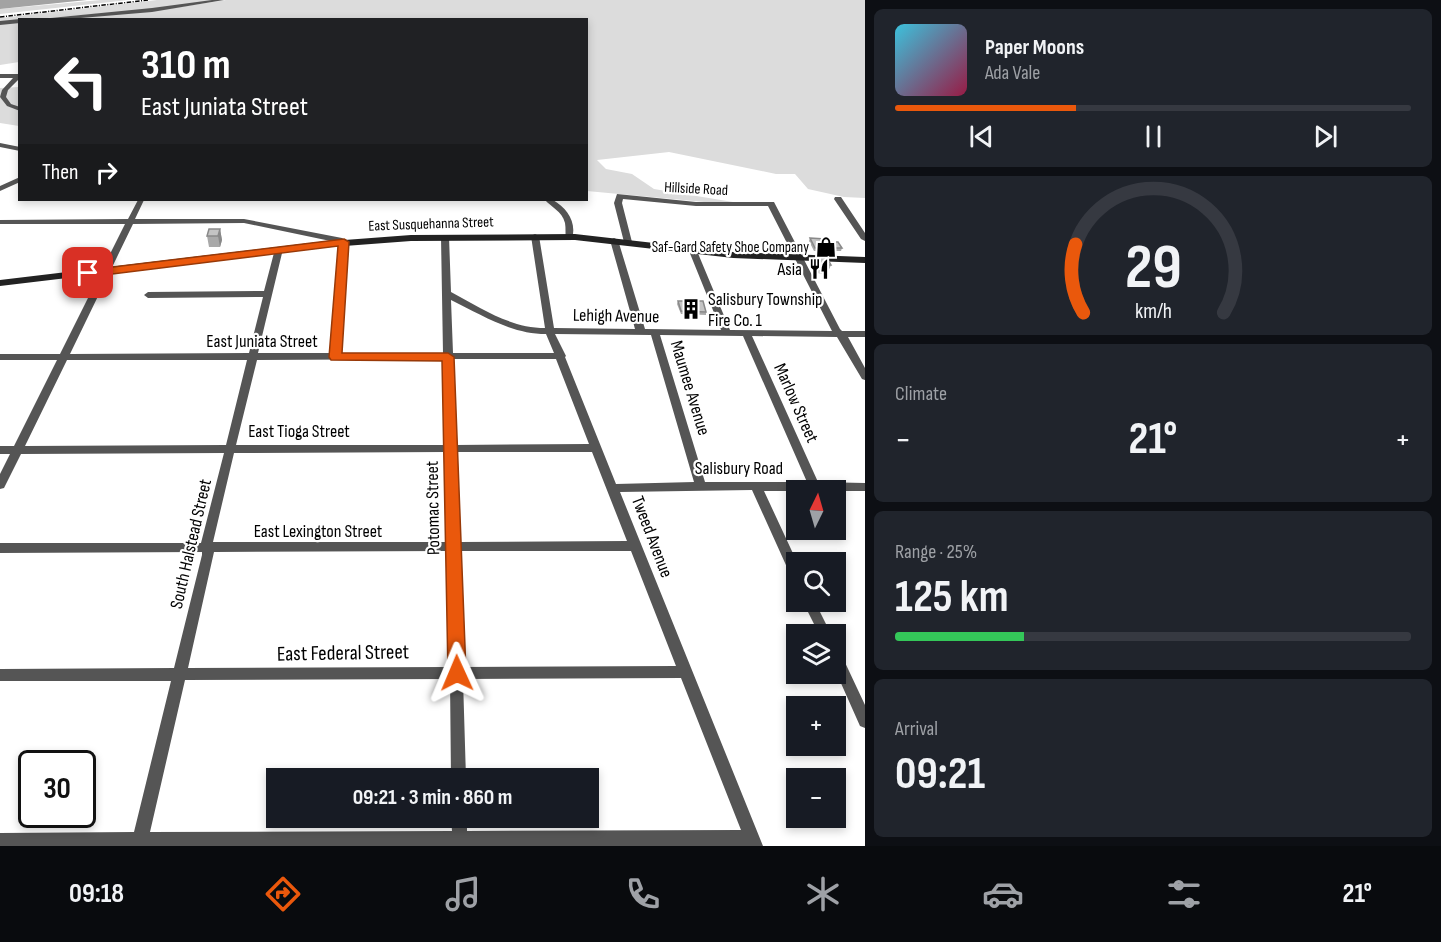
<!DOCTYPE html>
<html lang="en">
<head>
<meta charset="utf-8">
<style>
  :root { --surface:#171b24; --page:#20242c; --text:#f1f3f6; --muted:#9ea1a6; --line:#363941; --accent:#ea580c }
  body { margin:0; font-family:"Sofia Sans Condensed",sans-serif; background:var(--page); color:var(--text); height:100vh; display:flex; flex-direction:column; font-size:22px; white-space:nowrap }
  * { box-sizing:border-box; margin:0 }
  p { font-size:20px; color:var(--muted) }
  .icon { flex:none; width:33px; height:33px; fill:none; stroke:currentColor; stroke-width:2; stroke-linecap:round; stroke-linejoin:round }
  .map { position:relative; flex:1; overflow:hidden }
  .details { display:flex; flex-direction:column; gap:9px; padding:9px; background:#0d0f14; width:576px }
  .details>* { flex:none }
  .guide { position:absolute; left:18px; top:18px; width:570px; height:183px; border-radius:0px; box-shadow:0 3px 9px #0003; background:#202124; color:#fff; overflow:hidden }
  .needle { width:39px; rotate:5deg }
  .buttons { position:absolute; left:786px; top:480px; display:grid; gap:12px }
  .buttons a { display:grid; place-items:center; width:60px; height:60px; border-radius:0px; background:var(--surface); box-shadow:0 3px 9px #0003; font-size:30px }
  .speed { position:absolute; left:18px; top:750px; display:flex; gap:12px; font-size:30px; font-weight:700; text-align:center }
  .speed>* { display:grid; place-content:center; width:78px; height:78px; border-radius:50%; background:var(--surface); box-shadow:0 3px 9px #0003; line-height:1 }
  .speed .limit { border:3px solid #111; border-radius:9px; background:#fff; color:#111 }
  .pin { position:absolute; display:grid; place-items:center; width:51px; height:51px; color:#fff; margin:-26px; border-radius:12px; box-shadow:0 3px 9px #0006 }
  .me { position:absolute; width:66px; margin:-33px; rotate:359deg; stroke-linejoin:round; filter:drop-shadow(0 0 4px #0008) }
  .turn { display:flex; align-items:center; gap:21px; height:126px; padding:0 24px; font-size:27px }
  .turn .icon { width:78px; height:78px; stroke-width:2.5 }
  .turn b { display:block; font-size:42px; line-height:51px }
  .then { display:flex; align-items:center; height:57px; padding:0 24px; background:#0003; gap:12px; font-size:22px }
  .big { font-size:45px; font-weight:700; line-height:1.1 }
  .details .tile { flex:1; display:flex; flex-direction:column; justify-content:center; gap:9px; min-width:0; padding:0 21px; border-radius:9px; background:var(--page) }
  .details .dial { align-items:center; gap:0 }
  .dial svg { height:156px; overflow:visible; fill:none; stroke:var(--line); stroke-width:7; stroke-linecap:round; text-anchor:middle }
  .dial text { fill:var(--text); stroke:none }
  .song { display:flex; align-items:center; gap:18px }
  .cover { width:72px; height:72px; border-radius:9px; background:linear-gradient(135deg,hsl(190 70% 55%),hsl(340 70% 35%)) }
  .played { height:6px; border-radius:3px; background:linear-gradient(90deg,var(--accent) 35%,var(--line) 35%) }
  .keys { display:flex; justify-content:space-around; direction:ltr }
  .heat { display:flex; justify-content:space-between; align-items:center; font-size:33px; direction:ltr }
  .charge { height:9px; border-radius:4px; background:linear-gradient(90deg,#34c759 25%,var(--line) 0) }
  .trip { position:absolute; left:266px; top:768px; width:333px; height:60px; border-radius:0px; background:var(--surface); box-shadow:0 3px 9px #0003; font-weight:700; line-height:60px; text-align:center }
  .dock { display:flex; height:96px; justify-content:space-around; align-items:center; background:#090b0e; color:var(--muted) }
  .dock .icon { width:42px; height:42px }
  .dock .current { color:var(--accent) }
  .dock b { font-size:27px; color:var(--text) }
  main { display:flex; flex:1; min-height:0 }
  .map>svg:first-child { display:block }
  .green { fill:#dcdcdc }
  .water { fill:#a3a3a3 }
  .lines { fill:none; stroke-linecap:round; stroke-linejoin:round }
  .street { fill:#555; fill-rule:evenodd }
  .secondary { fill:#222; fill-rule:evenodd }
  .rail { stroke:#000; stroke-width:1.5; stroke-dasharray:4.5 1.5 1 1.5; stroke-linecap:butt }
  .wall { fill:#a9a9a9 }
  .shaded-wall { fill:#898989 }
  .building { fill:#c4c4c4; stroke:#898989; stroke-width:1.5 }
  .route { fill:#ea580c; stroke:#983908; stroke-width:1.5 }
  .labels { text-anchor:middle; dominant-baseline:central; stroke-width:4.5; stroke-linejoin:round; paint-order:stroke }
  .far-street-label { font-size:15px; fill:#000; stroke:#fff }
  .far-poi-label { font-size:15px; fill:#000; stroke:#fff; text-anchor:end }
  .poi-label { font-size:18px; fill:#000; stroke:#fff; text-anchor:end }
  .street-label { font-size:18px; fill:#000; stroke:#fff }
  .near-street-label { font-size:21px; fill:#000; stroke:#fff }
</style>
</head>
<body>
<main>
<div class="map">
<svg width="865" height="846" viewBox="0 0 865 846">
  <rect width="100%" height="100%" fill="#fff"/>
  <path class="green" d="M101,0H129L0,14V9Z
    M157,0H217L167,8L0,22V18Z
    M226,0H865V198L844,197L808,189L795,174H776L669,152L597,160L606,169L632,174L654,189L733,202L715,203L587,191L586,20H43L159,10Z
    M19,22V62L0,65V24Z
    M19,87V126L0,123V88Z"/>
  <path class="water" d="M0,0H87L0,9Z"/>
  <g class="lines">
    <path class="street" d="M212,0H224L152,12L57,20H30L152,8Z
      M20,19V23L0,25V21Z
      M0,74H20V78L8,90L6,97L11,104L20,107V111L7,106L0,97L2,90L13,78H0Z
      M0,143L20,147V151L0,147Z
      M20,177V182L0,191V186Z
      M617,194L696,202H774L840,329L842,331H865V337H848L865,368V380L862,379L837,337L752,336L818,482L865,483V491H764L797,562L796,579L792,578L790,574L752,490L620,492L763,846H0V833L134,832L171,681H0V669L174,668L202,555V552L0,553V543H201L224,453L21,454L4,488L0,489V474L10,454H0V446H14L57,360H0V354H60L125,224H0V220L128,219L138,200H144L135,219H244L342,238L348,242L340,353H443L441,237L445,235L449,237L451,292C481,308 510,328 545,328L531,236L535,234L539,236L554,328L635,329L610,240L614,238L618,240L645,329L721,330L689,251L693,249L697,251L730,330L832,331L768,206H696L623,199L622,203L632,242L628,244L624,242L614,203ZM244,223L340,243L330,353H258L283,249L279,247L275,249L264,291L148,292L144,295L148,298L263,297L249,353L70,354L133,224ZM451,300C482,315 511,334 546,334L554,353H453ZM555,334L651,335L694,482L616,484L565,357L566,356ZM660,335L743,336L807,482H705ZM443,359L445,445H236L257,360ZM453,359H556L589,444L456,445ZM67,360H247L226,445L25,446ZM445,452L447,542H213L234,453ZM456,452H592L627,541L459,542ZM447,551L449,667L188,668L214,552ZM459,551H631L676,666L463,667ZM681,678L741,830L467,831V818H451L452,831L150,832L185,680L450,679L451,778H466L463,679Z
      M835,197H841L865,233V241L861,239L834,199Z
      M545,200H553C567,208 577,222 572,239H566C565,234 566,228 565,223C562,211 551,207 545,200Z
      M803,602H815L831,634H819Z
      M836,652L841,654L865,705V728L860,726L836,672Z"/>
    <path class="secondary" d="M575,234L733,252L865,257V263L733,258L575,240L411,241L318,248L0,286V280L318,242L411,235Z"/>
    <path class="rail" d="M0,17L148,0"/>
  </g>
  <path class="wall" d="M220,229L222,240L220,247H209L207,236Z
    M810,238L826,242L842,248L841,251H814L809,241Z
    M814,258L831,265L827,274L815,273L811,266Z
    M678,301L706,312V315L681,314L677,304Z"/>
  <path class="shaded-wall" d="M220,229L222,240L220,247L218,236Z"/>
  <path class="building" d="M209,229H220L218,236H207Z
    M810,238L825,239L826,242H838L842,248H815Z
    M814,258H827L831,265H818Z
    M678,301H703L706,312L681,311Z"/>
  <path class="route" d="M344,239L349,242L342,353H448L454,357L466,673L463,678L457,681L450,678L448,673L442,361L331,360L329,357L338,246L88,277L83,273L88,270Z"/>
  <defs>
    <g id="shop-bare" transform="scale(1.62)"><path d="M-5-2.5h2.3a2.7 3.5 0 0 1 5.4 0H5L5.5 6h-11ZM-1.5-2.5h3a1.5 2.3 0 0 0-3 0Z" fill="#000" stroke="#fff" stroke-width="2.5" paint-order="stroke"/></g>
    <g id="restaurant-bare" transform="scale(1.62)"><path d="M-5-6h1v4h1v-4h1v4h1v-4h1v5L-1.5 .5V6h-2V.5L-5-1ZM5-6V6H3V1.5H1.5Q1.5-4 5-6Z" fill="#000" stroke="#fff" stroke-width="2.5" paint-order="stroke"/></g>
    <g id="building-bare" transform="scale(1.62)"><path d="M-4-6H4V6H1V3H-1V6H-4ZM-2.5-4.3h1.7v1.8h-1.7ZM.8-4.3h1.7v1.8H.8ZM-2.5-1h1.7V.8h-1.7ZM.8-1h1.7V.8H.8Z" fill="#000" stroke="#fff" stroke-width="2.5" paint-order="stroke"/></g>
  </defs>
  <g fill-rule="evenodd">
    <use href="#shop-bare" x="826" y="247"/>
    <use href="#restaurant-bare" x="819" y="269"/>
    <use href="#building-bare" x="691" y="309"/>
  </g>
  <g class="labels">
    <g class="far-street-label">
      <text transform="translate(696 189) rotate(3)">Hillside Road</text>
      <text transform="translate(431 224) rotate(-2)">East Susquehanna Street</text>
    </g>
    <g class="far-poi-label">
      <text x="809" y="247">Saf-Gard Safety Shoe Company</text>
    </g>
    <g class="poi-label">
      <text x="802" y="269">Asia</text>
      <text x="708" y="299" text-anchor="start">Salisbury Township<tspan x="708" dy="21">Fire Co. 1</tspan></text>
    </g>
    <g class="street-label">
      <text transform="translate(616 316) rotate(1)">Lehigh Avenue</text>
      <text x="262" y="341">East Juniata Street</text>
      <text transform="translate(690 388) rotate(73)">Maumee Avenue</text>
      <text transform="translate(796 403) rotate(66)">Marlow Street</text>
      <text x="299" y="431">East Tioga Street</text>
      <text x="739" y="468">Salisbury Road</text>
      <text transform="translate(433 508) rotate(-91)">Potomac Street</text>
      <text x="318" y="531">East Lexington Street</text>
      <text transform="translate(652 537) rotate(69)">Tweed Avenue</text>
      <text transform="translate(191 544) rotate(-77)">South Halstead Street</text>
    </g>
    <g class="near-street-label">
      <text transform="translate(343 653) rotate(-1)">East Federal Street</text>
    </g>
  </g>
</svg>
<div class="buttons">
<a><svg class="needle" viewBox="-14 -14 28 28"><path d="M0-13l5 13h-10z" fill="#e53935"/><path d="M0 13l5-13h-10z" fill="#9ea1a6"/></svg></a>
<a><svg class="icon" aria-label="search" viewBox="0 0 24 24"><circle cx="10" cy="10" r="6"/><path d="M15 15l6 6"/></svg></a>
<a><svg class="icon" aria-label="layers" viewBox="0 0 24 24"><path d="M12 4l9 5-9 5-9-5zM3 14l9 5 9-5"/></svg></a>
<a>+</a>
<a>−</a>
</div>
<div class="speed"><div class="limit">30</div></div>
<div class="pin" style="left:88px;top:273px;background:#d93025"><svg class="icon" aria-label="arrive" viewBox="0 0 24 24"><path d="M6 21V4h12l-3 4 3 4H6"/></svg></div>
<svg class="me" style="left:457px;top:673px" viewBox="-20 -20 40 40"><path d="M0-17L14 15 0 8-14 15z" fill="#ea580c" stroke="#fff" stroke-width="4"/></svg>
<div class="trip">09:21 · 3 min · 860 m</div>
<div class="guide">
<div class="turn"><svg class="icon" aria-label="left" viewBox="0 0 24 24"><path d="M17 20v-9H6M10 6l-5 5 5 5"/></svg><div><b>310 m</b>East Juniata Street</div></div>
<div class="then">Then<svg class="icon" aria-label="right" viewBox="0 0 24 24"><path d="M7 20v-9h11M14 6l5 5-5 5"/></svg></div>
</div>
</div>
<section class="details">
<div class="tile">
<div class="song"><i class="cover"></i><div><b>Paper Moons</b><p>Ada Vale</p></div></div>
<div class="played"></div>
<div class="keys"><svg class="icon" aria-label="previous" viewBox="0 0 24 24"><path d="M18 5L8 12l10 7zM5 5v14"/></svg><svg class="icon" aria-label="pause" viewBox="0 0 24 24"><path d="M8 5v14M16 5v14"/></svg><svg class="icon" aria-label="next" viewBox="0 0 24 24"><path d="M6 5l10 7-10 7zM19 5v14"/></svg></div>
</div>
<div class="tile dial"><svg viewBox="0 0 100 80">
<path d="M14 69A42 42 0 1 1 86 69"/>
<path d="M14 69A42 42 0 0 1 10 34" stroke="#ea580c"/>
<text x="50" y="56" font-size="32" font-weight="700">29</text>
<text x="50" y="72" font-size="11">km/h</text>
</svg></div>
<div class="tile"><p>Climate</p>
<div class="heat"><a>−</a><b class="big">21°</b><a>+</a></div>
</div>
<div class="tile"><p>Range · 25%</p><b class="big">125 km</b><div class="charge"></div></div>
<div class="tile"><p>Arrival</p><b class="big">09:21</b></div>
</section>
</main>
<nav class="dock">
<b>09:18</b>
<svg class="icon current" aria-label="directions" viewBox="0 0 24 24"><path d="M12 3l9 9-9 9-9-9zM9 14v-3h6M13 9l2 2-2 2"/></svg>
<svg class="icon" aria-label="music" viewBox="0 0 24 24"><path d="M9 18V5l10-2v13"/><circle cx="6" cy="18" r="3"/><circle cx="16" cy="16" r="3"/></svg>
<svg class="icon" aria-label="phone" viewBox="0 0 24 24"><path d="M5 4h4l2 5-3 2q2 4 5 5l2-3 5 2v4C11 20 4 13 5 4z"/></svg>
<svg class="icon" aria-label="climate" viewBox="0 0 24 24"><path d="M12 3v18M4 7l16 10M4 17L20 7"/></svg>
<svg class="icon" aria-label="car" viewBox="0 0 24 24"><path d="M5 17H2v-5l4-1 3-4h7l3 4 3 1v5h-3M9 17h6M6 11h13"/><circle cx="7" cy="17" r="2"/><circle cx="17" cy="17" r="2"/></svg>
<svg class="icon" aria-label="filters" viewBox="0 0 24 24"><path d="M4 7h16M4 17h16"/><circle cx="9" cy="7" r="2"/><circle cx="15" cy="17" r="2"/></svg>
<b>21°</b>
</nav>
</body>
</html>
